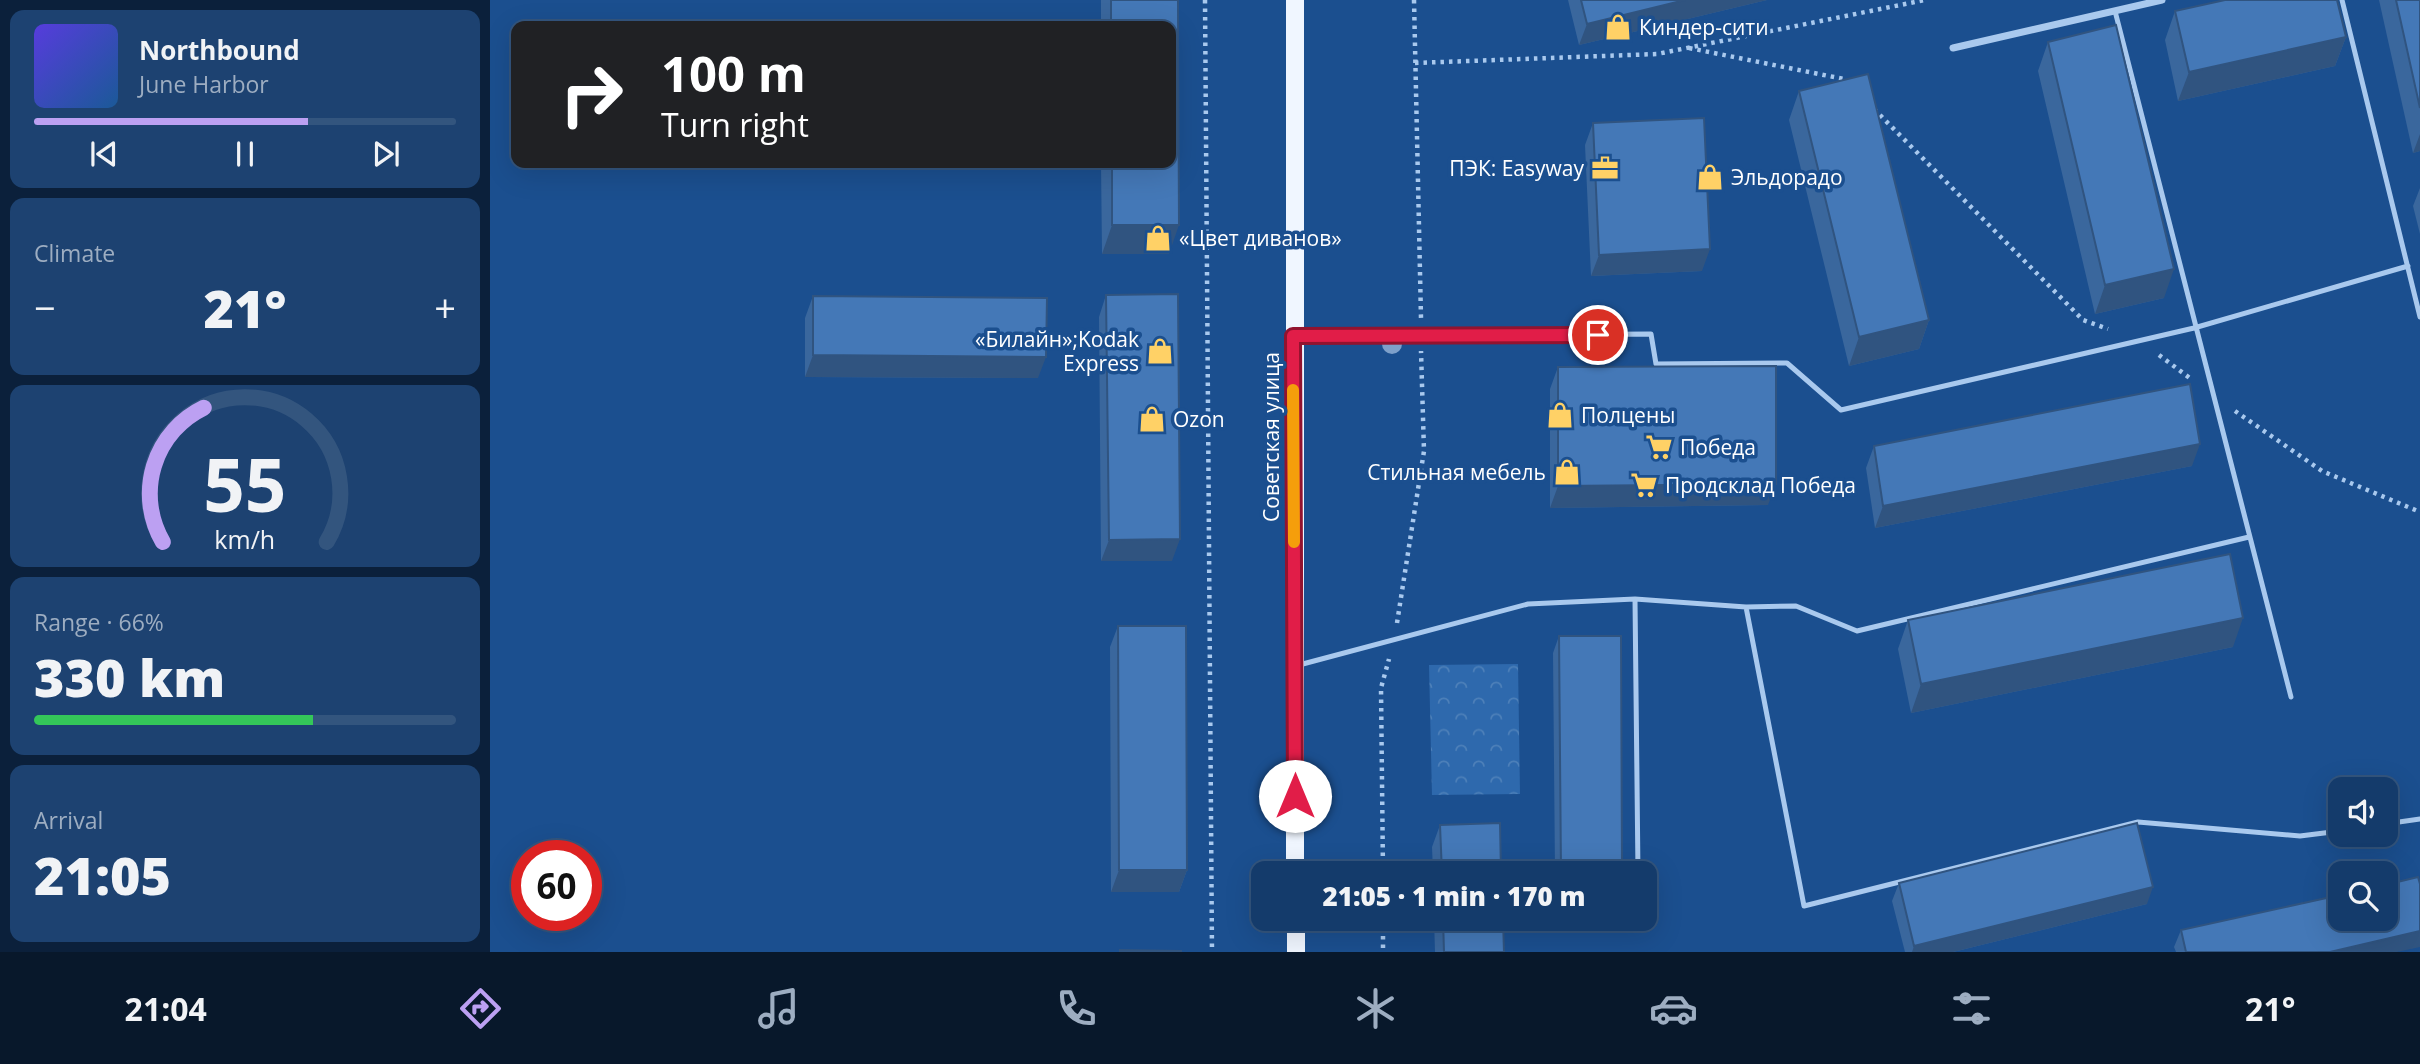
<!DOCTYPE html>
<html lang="en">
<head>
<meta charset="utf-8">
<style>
  :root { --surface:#143b6b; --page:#1d4271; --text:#f1f3f6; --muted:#9dadc1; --line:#33557e; --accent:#bca0f2 }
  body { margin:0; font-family:"Open Sans",sans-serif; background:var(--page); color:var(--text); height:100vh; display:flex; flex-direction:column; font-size:26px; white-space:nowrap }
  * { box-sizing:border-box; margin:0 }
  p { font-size:23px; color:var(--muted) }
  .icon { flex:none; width:38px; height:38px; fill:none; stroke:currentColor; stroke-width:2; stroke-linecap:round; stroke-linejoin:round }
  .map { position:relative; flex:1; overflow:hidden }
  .sheet { display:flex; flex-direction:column; gap:10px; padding:10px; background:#0b203b; width:490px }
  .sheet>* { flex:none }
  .top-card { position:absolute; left:21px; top:21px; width:665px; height:147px; border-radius:14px; box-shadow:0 7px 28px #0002,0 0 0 2px var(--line); background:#202124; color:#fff; overflow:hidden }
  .controls { position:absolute; left:1838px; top:777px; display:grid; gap:14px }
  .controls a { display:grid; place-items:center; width:70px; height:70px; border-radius:14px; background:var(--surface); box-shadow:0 7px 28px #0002,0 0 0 2px var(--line); font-size:35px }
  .speed { position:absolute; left:21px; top:840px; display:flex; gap:14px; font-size:35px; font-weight:700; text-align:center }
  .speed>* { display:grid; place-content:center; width:91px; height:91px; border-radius:50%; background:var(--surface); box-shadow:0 7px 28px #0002,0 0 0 2px var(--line); line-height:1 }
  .speed .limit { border:10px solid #d22; background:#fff; color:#111 }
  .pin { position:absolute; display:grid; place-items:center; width:60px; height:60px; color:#fff; margin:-30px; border:4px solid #fff; border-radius:50%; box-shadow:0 2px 7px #0007 }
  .me { position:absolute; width:77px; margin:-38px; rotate:0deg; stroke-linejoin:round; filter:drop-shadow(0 0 5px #0008) }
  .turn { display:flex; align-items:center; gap:24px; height:147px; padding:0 35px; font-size:32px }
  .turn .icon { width:91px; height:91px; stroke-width:2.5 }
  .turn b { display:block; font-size:49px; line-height:60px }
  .big { font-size:52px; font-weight:800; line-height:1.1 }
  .sheet .widget { flex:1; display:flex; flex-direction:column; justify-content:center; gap:10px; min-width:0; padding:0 24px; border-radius:14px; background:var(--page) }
  .sheet .dial { align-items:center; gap:0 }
  .dial svg { height:182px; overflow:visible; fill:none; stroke:var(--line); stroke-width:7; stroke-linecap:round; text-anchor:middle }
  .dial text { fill:var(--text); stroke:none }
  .song { display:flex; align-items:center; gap:21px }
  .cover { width:84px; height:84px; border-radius:10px; background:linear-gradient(135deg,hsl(250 70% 55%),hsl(210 70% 35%)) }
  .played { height:7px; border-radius:4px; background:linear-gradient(90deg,var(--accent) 65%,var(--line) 65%) }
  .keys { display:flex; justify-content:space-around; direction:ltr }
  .heat { display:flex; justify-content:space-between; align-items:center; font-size:38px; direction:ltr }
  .charge { height:10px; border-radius:5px; background:linear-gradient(90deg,#34c759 66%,var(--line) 0) }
  .trip { position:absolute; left:761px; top:861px; width:406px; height:70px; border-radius:14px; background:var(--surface); box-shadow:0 7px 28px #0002,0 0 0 2px var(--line); font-weight:800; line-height:70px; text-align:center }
  .menu { display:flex; height:112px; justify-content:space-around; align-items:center; background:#08182b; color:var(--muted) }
  .menu .icon { width:49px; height:49px }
  .menu .active { color:var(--accent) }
  .menu b { font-size:32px; color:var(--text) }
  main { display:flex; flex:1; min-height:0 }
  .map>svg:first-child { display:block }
  .forest { fill:url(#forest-crowns) }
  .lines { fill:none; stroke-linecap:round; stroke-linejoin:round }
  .path { stroke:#a9c9ee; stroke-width:4.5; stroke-dasharray:3.5 5; stroke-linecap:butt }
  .service { stroke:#a9c9ee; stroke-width:5 }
  .minor { stroke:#a9c9ee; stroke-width:7 }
  .primary { stroke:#f0f6ff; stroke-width:18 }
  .tree { fill:#7ea0ca }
  .wall { fill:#3a679d }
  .shaded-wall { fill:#305480 }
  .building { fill:#4478b7; stroke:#305480; stroke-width:2 }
  .route-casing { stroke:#92132f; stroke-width:18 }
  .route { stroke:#e11d48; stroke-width:12 }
  .slow { stroke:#f59e0b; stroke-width:12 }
  .labels { text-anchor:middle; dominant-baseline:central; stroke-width:7; stroke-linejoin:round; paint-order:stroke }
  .poi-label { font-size:21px; fill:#fff; stroke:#1b4f8f; text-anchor:start }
  .street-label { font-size:21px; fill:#fff; stroke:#1b4f8f }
</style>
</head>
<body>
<main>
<section class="sheet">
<div class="widget">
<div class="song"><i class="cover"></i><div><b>Northbound</b><p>June Harbor</p></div></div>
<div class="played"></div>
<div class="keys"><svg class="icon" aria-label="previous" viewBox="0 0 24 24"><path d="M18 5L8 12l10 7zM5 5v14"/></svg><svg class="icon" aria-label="pause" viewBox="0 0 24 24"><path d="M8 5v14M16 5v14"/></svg><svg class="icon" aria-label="next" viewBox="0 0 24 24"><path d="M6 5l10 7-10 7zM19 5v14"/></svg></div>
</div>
<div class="widget"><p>Climate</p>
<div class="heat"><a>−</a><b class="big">21°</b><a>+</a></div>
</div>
<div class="widget dial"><svg viewBox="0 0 100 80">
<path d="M14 69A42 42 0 1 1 86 69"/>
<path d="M14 69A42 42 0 0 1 32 10" stroke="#bca0f2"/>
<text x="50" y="56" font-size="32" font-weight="700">55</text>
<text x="50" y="72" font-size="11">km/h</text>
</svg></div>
<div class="widget"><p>Range · 66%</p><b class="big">330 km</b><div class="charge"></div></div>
<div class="widget"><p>Arrival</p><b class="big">21:05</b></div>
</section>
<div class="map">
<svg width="1930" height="952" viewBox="0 0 1930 952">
  <defs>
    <pattern id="forest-crowns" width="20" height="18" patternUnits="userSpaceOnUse" patternTransform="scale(1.75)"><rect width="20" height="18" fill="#2e69ad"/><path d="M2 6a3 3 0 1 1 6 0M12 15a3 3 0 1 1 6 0" fill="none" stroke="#4d80b9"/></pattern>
  </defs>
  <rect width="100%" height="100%" fill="#1b4f8f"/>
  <path class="forest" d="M1028,664L1030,794L942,795L939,665Z"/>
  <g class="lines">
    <path class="path" d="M715,0L722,952
      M924,0L931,318
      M1199,48L1354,79L1358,83
      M925,63L1167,54L1435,0
      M1384,109L1593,320L1618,329
      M1669,355L1701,379
      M1745,411L1832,471L1930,512
      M907,623L934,451L931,351
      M893,873L891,688L899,659
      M893,919V952"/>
    <path class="service" d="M1852,0L1930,317
      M1625,11L1801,697
      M806,336L1161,334L1166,364L1297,363L1351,410L1704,328L1918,266
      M1759,537L1367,631L1306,606L1256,607L1314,906L1648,822L1810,836L1850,831
      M1145,599L1148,873
      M809,665L1038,604L1145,599L1256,607
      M1895,824L1930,819"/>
    <path class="minor" d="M1463,48L1672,0"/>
    <path class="primary" d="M805,0V873
      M806,919V952"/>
  </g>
  <circle class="tree" cx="902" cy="344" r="10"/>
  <path class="wall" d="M611,0H688L679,254H612L611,163H681V26H611Z
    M1078,0H1277L1089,45Z
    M1889,0H1930V151L1923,153Z
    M1685,11L1856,37L1845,66L1688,101L1675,40Z
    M1558,42L1674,298L1605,314L1548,71Z
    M1309,91L1439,320L1429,349L1359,366L1299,120Z
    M1103,123L1212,271L1101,276L1095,145Z
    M1930,188V234L1923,206Z
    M616,295L682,561H611L609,317Z
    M323,296L548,378L315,377V318Z
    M1068,367L1278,505L1060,508V389Z
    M1384,446L1702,466L1385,528L1376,468Z
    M1418,620L1743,647L1421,713L1408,649Z
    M628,626L697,870L689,892H621L620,647Z
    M1069,636L1132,873H1065L1063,653Z
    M950,825L1011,873H943L942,847Z
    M1409,883L1657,904L1463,952H1415L1402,901Z
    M944,919H1013L1014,952H945Z
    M1691,930L1907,952H1686L1684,947Z"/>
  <path class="shaded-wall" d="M1195,0H1277L1089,45L1097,24Z
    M1856,37L1845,66L1688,101L1699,72Z
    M1930,134V151L1923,153Z
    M622,225H689L679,254H612Z
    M1220,249L1212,271L1101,276L1109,255Z
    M1684,269L1674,298L1605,314L1615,285Z
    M1439,320L1429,349L1359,366L1369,337Z
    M323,355L556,357L548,378L315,377Z
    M1710,444L1702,466L1385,528L1393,506Z
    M1286,484L1278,505L1060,508L1068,486Z
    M690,539L682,561H611L619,540Z
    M1753,618L1743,647L1421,713L1431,684Z
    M629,870H697L689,892H621Z
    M1663,887L1657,904L1463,952H1422L1424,946Z
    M1930,931V947L1907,952H1840Z"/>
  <path class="building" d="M621,0H688L689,225H622V163H681V26H621Z
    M1091,0H1195L1097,24Z
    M1735,0H1847L1856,37L1699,72L1685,11Z
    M1906,0H1930V108Z
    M1626,25L1684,269L1615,285L1558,42Z
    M1378,74L1439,320L1369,337L1309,91Z
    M1214,118L1220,249L1109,255L1103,123Z
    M688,294L690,539L619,540L616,295Z
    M323,296L557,298L556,357L323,355Z
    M1286,366V484L1068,486V367Z
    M1700,384L1710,444L1393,506L1384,446Z
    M1740,554L1753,618L1431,684L1418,620Z
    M628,626H696L697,870H629Z
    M1069,636H1131L1132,873H1071Z
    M1010,823L1011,873H952L950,825Z
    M1647,823L1663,887L1424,946L1409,883Z
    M1928,877L1930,884V931L1840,952H1696L1691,930L1850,895V919H1895V885Z
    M953,919H1013L1014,952H954Z
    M630,950L691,951V952H630Z"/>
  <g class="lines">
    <g class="route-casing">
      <path id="route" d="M805,796L803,336L1108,335"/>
    </g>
    <use href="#route" class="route"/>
    <path class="slow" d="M803,390L804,542"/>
  </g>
  <defs>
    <g id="shop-bare" transform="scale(2.1)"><path d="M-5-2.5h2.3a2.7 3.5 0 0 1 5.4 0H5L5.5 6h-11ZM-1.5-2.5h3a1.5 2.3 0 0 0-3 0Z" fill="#ffd166" stroke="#1b4f8f" stroke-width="2.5" paint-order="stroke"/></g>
    <g id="office-bare" transform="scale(2.1)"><path d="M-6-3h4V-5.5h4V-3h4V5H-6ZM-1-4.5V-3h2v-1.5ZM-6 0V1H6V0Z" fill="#ffd166" stroke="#1b4f8f" stroke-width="2.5" paint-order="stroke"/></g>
    <g id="supermarket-bare" transform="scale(2.1)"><path d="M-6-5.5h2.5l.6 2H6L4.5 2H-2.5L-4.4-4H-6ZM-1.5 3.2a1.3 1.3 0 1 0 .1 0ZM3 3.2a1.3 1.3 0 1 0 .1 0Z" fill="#ffd166" stroke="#1b4f8f" stroke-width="2.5" paint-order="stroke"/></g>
  </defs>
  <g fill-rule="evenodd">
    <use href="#shop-bare" x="1128" y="27"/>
    <use href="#office-bare" x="1115" y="168"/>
    <use href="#shop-bare" x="1220" y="177"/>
    <use href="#shop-bare" x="668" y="238"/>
    <use href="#shop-bare" x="670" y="351"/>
    <use href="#shop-bare" x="1070" y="415"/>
    <use href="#shop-bare" x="662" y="419"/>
    <use href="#supermarket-bare" x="1169" y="447"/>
    <use href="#shop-bare" x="1077" y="472"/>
    <use href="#supermarket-bare" x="1154" y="485"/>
  </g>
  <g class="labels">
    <g class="poi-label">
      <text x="1149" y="27">Киндер-сити</text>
      <text x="1094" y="168" text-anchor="end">ПЭК: Easyway</text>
      <text x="1241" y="177">Эльдорадо</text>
      <text x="689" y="238">«Цвет диванов»</text>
      <text x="649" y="339" text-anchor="end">«Билайн»;Kodak<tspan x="649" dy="24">Express</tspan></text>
      <text x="1091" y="415">Полцены</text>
      <text x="683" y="419">Ozon</text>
      <text x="1190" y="447">Победа</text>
      <text x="1056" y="472" text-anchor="end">Стильная мебель</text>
      <text x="1175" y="485">Продсклад Победа</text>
    </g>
    <g class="street-label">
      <text transform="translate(781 437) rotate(-90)">Советская улица</text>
    </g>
  </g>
</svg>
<div class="controls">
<a><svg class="icon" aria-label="sound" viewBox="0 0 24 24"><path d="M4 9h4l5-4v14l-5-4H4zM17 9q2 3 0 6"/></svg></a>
<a><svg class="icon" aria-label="search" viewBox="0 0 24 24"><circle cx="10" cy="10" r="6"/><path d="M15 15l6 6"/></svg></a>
</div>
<div class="speed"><div class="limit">60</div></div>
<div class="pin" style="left:1108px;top:335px;background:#d93025"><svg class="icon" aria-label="arrive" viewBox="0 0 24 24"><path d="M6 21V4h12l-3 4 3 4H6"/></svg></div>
<svg class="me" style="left:805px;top:796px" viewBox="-20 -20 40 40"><circle r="19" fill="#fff"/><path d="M0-13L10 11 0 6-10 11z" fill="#e11d48"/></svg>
<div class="trip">21:05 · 1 min · 170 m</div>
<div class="top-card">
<div class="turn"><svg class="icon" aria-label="right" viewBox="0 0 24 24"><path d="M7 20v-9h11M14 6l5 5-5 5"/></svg><div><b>100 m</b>Turn right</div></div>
</div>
</div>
</main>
<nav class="menu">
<b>21:04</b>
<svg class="icon active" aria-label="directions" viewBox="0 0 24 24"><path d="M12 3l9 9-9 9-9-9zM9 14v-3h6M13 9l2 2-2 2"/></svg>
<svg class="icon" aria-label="music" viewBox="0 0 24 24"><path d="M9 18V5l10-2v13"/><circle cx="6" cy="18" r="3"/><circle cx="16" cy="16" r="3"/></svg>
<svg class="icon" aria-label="phone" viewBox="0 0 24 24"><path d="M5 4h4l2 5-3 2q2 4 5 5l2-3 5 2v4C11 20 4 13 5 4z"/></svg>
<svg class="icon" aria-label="climate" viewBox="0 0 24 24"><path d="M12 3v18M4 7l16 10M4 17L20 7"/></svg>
<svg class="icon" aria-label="car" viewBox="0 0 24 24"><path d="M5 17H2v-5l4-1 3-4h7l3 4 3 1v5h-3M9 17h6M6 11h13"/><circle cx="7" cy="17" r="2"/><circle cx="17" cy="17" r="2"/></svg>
<svg class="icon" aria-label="filters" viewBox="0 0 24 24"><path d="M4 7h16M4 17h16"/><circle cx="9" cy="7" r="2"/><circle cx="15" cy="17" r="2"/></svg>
<b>21°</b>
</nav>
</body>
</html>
